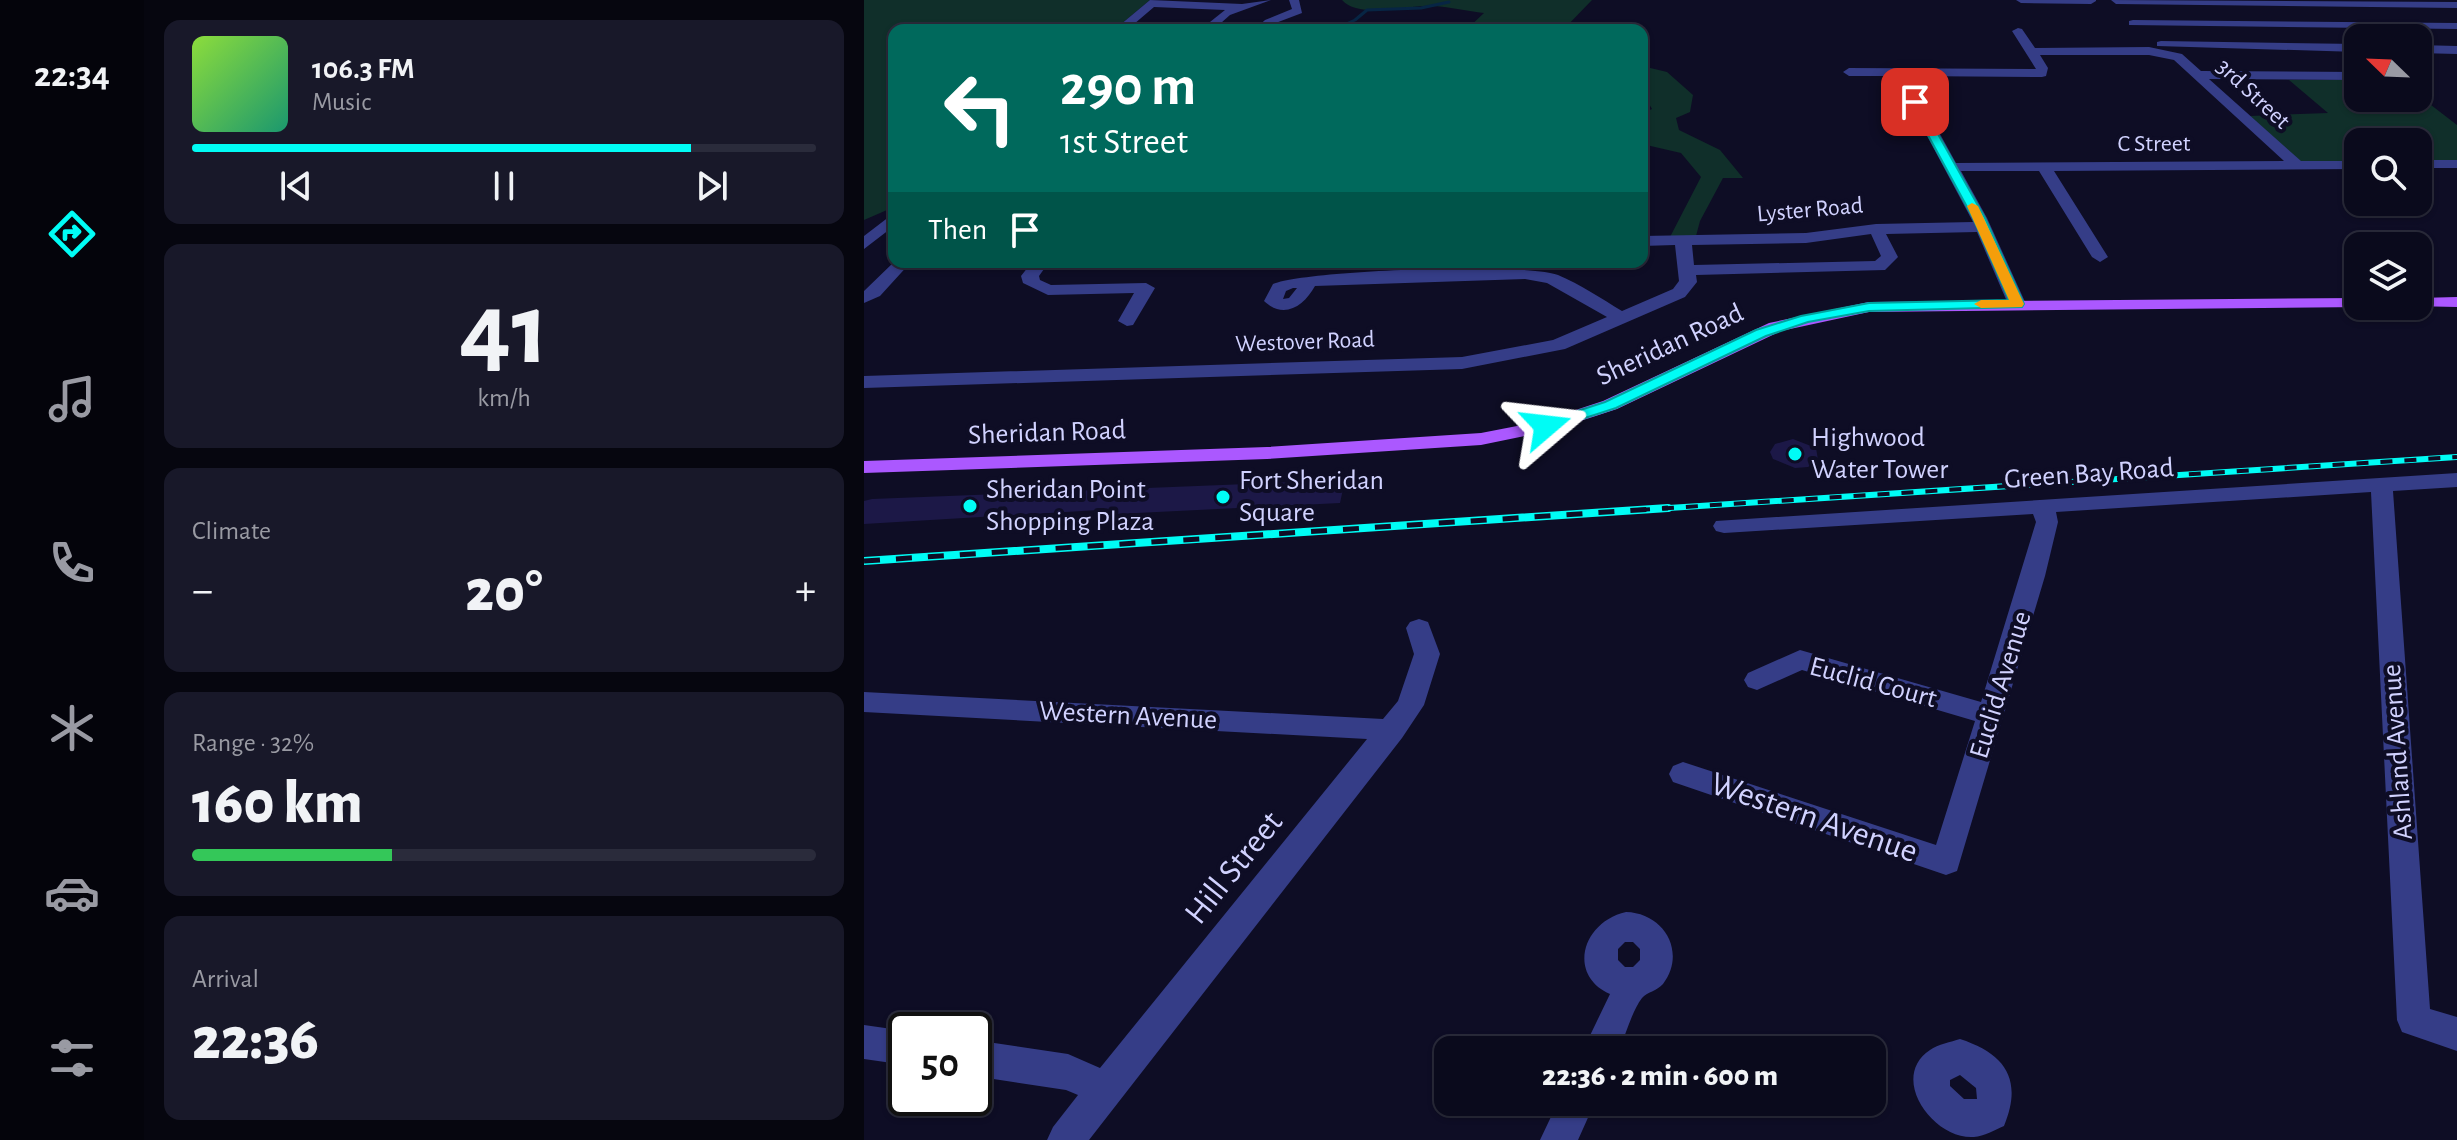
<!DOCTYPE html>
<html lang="en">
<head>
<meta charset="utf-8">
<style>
  :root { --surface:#0a0a1c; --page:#181829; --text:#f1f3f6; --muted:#999aa3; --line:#2a2b3b; --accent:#00fcf5 }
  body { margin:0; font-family:"Alegreya Sans",sans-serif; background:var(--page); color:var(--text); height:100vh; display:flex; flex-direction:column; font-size:30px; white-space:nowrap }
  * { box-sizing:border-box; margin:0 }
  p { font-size:26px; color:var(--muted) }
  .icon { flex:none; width:44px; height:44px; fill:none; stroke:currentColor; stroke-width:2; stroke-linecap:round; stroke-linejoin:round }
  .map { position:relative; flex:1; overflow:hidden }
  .details { display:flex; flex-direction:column; gap:20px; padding:20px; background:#06060f; width:720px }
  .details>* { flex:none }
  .hud { position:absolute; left:24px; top:24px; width:760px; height:244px; border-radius:16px; box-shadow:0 2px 6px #0004,0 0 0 2px var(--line); background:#00695c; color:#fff; overflow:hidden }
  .needle { width:52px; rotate:293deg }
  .controls { position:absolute; left:1480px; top:24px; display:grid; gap:16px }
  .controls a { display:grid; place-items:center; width:88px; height:88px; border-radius:16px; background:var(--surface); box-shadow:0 2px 6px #0004,0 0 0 2px var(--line); font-size:40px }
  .speed { position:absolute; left:24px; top:1012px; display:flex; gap:16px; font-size:40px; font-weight:700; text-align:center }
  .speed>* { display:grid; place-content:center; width:104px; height:104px; border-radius:50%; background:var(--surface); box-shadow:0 2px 6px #0004,0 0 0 2px var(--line); line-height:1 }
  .speed .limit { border:4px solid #111; border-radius:12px; background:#fff; color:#111 }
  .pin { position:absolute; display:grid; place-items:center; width:68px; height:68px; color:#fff; margin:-34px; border-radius:16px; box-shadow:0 4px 12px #0006 }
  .me { position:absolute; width:88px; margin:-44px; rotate:73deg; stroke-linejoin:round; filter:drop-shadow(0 0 6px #0008) }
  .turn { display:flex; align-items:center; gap:28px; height:168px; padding:0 40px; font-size:36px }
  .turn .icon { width:104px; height:104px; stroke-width:2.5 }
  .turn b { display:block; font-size:56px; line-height:68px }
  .then { display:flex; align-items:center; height:76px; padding:0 40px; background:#0003; gap:16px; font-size:30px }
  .big { font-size:60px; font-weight:800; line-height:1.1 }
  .details .widget { flex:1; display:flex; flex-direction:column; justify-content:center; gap:12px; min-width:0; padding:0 28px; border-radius:16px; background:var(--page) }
  .details .dial { align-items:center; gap:0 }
  .dial b { font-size:104px; line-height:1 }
  .song { display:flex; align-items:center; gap:24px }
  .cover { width:96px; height:96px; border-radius:12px; background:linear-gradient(135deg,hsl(90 70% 55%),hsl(160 70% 35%)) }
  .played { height:8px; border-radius:4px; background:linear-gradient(90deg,var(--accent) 80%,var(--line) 80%) }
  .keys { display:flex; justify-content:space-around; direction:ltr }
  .heat { display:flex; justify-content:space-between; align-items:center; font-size:44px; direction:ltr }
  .charge { height:12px; border-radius:6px; background:linear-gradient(90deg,#34c759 32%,var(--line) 0) }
  .trip { position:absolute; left:570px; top:1036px; width:452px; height:80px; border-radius:16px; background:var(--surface); box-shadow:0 2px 6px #0004,0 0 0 2px var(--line); font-weight:800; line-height:80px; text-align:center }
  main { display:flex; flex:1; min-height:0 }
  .tab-bar { display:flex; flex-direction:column; width:144px; justify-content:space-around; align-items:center; background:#04040b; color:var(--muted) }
  .tab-bar .icon { width:56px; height:56px }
  .tab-bar .selected { color:var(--accent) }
  .tab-bar b { font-size:36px; color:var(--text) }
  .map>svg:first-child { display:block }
  .green { fill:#102f2a }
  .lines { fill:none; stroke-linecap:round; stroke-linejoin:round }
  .stream { stroke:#072544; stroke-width:3 }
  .building { fill:#1c1847 }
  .minor { fill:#353d87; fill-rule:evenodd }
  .major { fill:#ab58ff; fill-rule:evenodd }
  .rail-far1-casing { stroke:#00fcf5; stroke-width:6 }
  .rail-casing { stroke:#00fcf5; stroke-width:8 }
  .rail-far1 { stroke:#0e0d25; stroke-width:4; stroke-dasharray:12; stroke-linecap:butt }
  .rail { stroke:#0e0d25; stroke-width:5; stroke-dasharray:16; stroke-linecap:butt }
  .route { fill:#00fcf5; stroke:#00a49f; stroke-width:2 }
  .slow { fill:#f59e0b }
  .poi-dot { fill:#00fcf5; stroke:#0e0d25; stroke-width:3 }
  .labels { text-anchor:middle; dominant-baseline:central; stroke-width:8; stroke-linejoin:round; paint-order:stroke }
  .far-street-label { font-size:24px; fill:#d1d2ff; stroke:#0e0d25 }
  .street-label { font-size:28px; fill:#d1d2ff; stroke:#0e0d25 }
  .poi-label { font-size:28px; fill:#d1d2ff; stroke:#0e0d25; text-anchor:start }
  .near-street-label { font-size:34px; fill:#d1d2ff; stroke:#0e0d25 }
</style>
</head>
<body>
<main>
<nav class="tab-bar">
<b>22:34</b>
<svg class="icon selected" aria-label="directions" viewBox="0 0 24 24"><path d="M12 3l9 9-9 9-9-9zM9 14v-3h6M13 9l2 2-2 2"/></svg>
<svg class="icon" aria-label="music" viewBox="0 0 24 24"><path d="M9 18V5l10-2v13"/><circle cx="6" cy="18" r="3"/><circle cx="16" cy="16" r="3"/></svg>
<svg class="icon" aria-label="phone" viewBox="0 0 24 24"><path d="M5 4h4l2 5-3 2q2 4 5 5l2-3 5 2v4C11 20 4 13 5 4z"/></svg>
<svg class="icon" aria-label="climate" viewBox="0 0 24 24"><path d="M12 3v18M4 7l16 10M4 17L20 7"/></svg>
<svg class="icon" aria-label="car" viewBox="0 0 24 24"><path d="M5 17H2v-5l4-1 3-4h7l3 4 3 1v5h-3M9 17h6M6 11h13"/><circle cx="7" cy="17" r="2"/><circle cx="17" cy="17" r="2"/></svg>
<svg class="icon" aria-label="filters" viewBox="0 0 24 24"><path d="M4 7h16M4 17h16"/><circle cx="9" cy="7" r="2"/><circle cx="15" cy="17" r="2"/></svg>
</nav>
<section class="details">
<div class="widget">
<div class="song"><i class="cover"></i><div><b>106.3 FM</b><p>Music</p></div></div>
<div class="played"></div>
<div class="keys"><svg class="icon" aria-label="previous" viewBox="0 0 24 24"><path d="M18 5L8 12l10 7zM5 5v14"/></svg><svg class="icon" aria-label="pause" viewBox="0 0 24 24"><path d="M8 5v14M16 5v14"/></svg><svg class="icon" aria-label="next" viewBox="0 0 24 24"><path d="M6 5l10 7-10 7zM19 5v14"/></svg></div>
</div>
<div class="widget dial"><b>41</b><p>km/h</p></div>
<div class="widget"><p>Climate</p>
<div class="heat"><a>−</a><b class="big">20°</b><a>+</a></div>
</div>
<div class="widget"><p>Range · 32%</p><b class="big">160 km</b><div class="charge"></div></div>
<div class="widget"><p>Arrival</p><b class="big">22:36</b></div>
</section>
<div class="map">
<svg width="1593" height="1140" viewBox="0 0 1593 1140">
  <rect width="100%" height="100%" fill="#0e0d25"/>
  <path class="green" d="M0,0H286L250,30H30V207L0,220Z
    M478,0H728L699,30H602L620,13C604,11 586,7 570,6C545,4 496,20 478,0Z
    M778,66L803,72L829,95L826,112L812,118L815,130L856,150L879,178H859L836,221L832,236L806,237L837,177L817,153L778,144V113L788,109L778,92Z
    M1425,80H1494V98H1554V95L1593,125V162H1554V142H1494V162L1436,161L1386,116L1464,113Z"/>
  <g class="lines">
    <path class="stream" d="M469,30L491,20L503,10L557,8L585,2"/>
  </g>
  <path class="building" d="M929,439L952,448L954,460L944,467L931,468L909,459L906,452L911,444Z
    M481,480L476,503L232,515L235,510L0,524V501L8,499Z"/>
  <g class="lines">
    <path class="minor" d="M286,0L378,4L407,0L366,15L349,30H336L361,10L290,7L263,30H250Z
      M425,0H435L438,13L409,24L403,30H390L401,20L428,9Z
      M1152,0H1232V1L1227,4L1157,3Z
      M1247,0L1593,2V8L1252,4Z
      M1269,20L1593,23V29L1265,25V21Z
      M1154,28L1158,29L1171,48L1285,47L1318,54L1337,71L1494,72V80L1345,79L1437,161H1494V169L1190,171L1244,257L1236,262L1228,257L1175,171H1097L1123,218L1162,304L1153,309L1144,304L1113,232L1022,234L1034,257L1021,270L832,275L833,282L821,297L701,349L598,369L0,388V376L598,357L689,340L743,317L683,283L661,279L451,286C440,306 420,320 400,301L409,284C441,270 661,262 694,275C716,284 738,299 758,311L809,289L815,281L811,245L778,246V236L942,233L1012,224L1109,222L1031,76H985L979,72L985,68L1172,69L1148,31ZM1176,55H1285L1310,60L1420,161L1092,163L1044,76L1178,77L1182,76L1184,68ZM1007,234L1017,256L1011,261L830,265L828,245L942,243ZM429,288H433L425,298L419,299L422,291Z
      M1297,41L1494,44V52L1293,46V42Z
      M1554,45L1593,46V54L1554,53Z
      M1554,160H1593V168H1554Z
      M30,213V226L0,249V236Z
      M30,262H47L16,296L0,303V291Z
      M168,262H185L175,276L176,280L187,285L282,283L291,288L269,325L263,326L254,321L270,293L184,295L159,283L157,276Z
      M1593,473V487L1529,491L1566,1009L1593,1017V1051L1538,1032L1533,1020L1507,492L1192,512L1194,522L1181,576L1093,871L1082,875L809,782L805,774L809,766L819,762L1072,845L1111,721L938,670L893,690L884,687L880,680L884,673L936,650L1117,702L1172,522L1169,514L860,533L852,531L849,526L852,521Z
      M555,619L564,622L576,654L560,705L538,738L225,1140H183L189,1127L214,1095L202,1090L110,1076V1040L204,1054L236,1068L503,739L0,712V692L519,719L534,701L550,654L542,628L546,622Z
      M762,912C800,913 823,952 799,984C793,991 783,992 778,998C768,1011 762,1034 755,1050H719L746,994C703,975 718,922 762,912ZM761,942H769L776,949V960L769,967H761L754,960V949Z
      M0,1025L42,1031V1065L0,1059Z
      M1096,1039C1142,1054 1159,1080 1140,1126C1131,1130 1120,1136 1110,1137C1070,1140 1024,1078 1066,1050C1074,1044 1087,1042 1096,1039ZM1096,1075L1112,1088L1113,1099H1100L1086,1086V1080Z
      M694,1102H731L714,1140H676Z"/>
    <path class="major" d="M1593,297V307L1547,306H1554V298Z
      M1494,298V306L1500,307L1005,312L917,331L753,409L689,430L617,445L403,459L0,473V461L403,447L617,433L678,421L739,401L905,323L1005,302Z"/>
    <g class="rail-far1-casing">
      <path id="rail-far1" d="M774,510L1593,457"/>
    </g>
    <g class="rail-casing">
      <path id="rail" d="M0,561L804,508"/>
    </g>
    <use href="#rail-far1" class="rail-far1"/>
    <use href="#rail" class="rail"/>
  </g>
  <path class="route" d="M1051,99L1056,102L1121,218L1160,304L1158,307L1005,311L944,322L902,336L752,408L687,429H676V423L741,402L892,330L937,316L1005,303L1145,300L1109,218L1046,102Z"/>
  <path class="slow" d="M1108,203L1114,206L1160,304L1158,307L1117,308L1110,304L1117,300H1145L1103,206Z"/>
  <g class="poi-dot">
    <circle cx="931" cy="454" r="8"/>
    <circle cx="359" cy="497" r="8"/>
    <circle cx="106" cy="506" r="8"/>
  </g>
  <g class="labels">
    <g class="far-street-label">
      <text transform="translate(1389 94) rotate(43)">3rd Street</text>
      <text x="1290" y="144">C Street</text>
      <text transform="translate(946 210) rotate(-5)">Lyster Road</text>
      <text transform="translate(441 342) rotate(-2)">Westover Road</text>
    </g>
    <g class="street-label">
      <text transform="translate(806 345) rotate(-25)">Sheridan Road</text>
      <text transform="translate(183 433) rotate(-2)">Sheridan Road</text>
      <text transform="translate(1225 474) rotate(-4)">Green Bay Road</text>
      <text transform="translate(1009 683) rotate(15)">Euclid Court</text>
      <text transform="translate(1137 685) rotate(-73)">Euclid Avenue</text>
      <text transform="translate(264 716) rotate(3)">Western Avenue</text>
      <text transform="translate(1534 752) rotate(-94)">Ashland Avenue</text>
    </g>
    <g class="poi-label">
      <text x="947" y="438">Highwood<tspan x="947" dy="32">Water Tower</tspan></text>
      <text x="375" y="481">Fort Sheridan<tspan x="375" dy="32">Square</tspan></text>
      <text x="122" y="490">Sheridan Point<tspan x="122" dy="32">Shopping Plaza</tspan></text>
    </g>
    <g class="near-street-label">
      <text transform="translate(950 818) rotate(19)">Western Avenue</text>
      <text transform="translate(370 868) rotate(-51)">Hill Street</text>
    </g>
  </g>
</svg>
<div class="controls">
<a><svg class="needle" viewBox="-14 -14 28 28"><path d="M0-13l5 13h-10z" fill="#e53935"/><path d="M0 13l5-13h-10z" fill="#999aa3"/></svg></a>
<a><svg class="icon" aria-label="search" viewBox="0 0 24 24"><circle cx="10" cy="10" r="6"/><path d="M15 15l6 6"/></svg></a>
<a><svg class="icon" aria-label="layers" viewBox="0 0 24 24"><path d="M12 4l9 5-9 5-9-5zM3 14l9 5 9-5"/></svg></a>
</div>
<div class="speed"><div class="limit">50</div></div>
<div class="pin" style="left:1051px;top:102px;background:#d93025"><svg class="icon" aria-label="arrive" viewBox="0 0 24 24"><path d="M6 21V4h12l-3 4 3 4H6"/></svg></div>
<svg class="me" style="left:682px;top:426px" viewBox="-20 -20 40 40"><path d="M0-17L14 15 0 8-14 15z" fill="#00fcf5" stroke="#fff" stroke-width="4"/></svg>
<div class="trip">22:36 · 2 min · 600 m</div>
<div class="hud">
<div class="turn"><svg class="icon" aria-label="left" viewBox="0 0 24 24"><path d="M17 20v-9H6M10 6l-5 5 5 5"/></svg><div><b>290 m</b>1st Street</div></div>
<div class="then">Then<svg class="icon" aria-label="arrive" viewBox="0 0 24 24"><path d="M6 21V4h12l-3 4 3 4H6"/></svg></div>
</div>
</div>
</main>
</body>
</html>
